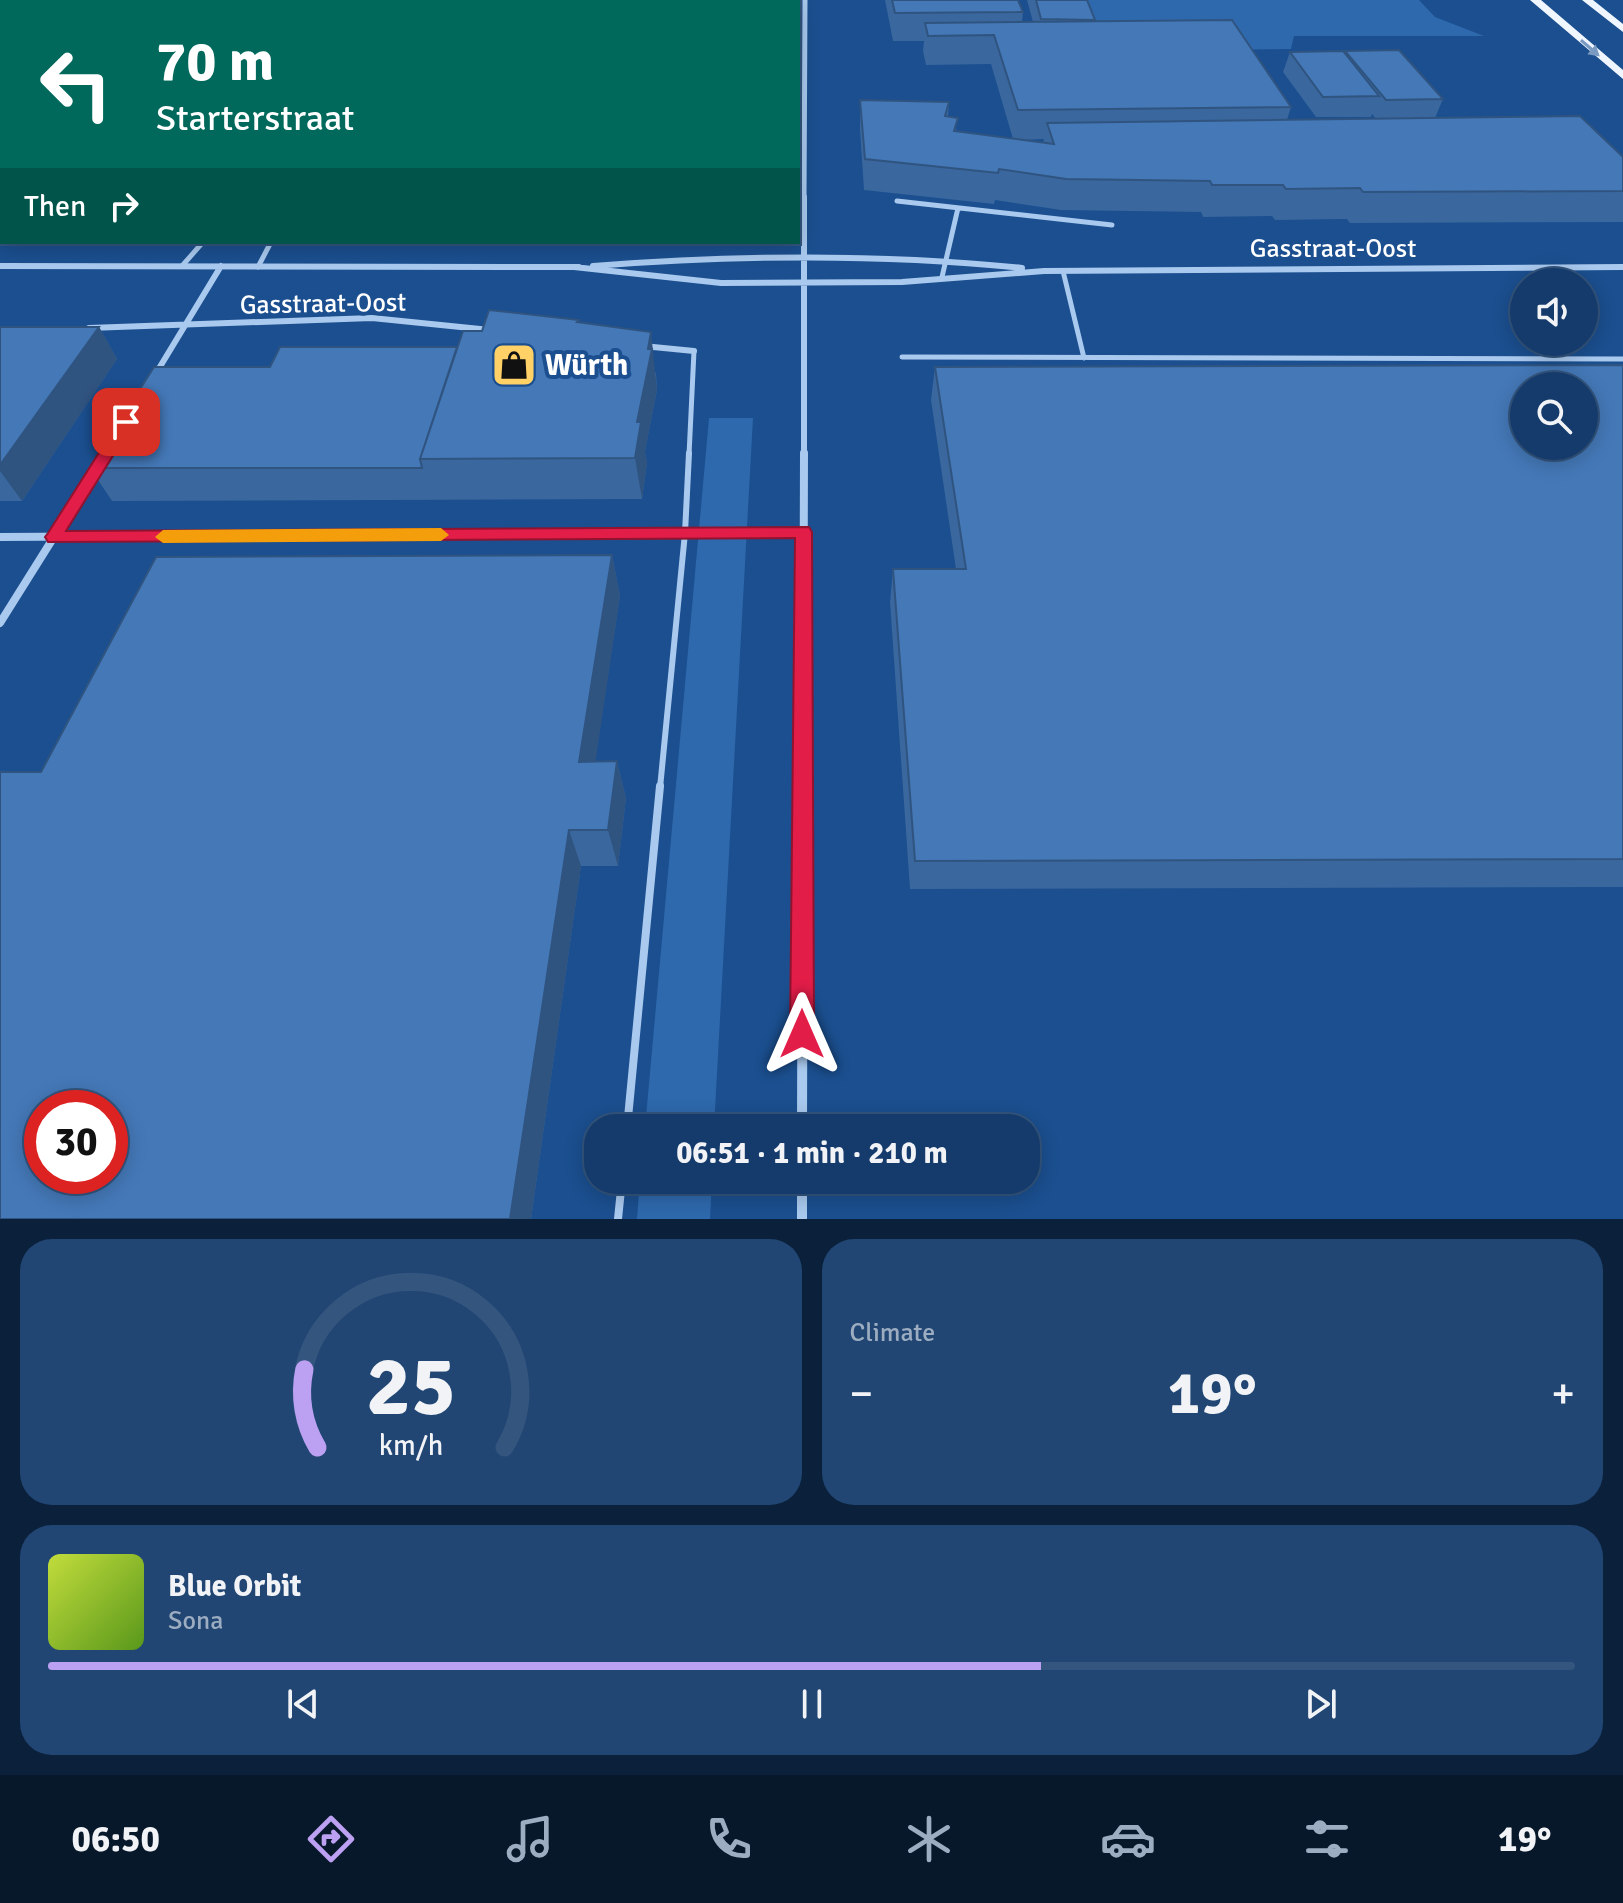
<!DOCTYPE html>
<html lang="en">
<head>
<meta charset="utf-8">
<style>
  :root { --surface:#143b6b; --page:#214673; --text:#f1f3f6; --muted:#9dadc1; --line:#33557e; --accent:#bca0f2 }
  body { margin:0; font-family:Signika,sans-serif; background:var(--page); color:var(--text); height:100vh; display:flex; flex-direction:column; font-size:30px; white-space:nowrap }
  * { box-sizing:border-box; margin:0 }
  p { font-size:26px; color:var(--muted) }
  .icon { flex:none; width:44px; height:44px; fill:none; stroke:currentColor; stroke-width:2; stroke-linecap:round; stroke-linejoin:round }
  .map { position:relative; height:1219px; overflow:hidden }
  .side { display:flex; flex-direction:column; gap:20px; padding:20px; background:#0b203b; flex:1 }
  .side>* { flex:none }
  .top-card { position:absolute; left:0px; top:0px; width:800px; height:244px; box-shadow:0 4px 20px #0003,0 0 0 2px var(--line); background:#00695c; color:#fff; overflow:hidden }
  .controls { position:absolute; left:1510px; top:268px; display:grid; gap:16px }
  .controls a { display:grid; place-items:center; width:88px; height:88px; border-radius:50%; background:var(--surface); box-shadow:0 4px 20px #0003,0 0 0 2px var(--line); font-size:40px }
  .speed { position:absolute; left:24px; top:1090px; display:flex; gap:16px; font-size:40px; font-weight:700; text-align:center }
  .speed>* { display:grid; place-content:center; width:104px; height:104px; border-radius:50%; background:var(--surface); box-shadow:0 4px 20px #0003,0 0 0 2px var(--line); line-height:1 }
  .speed .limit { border:12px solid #d22; background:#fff; color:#111 }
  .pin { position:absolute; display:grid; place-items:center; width:68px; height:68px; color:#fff; margin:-34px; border-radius:16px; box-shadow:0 4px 12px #0006 }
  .me { position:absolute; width:88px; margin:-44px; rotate:0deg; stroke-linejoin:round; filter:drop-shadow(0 0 6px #0008) }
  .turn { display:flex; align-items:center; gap:28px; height:168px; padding:0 24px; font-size:36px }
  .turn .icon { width:104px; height:104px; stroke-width:2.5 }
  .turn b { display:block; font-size:56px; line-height:68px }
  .then { display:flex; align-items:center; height:76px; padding:0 24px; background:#0003; gap:16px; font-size:30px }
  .big { font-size:60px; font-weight:800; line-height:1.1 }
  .side .card { flex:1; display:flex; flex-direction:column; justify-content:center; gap:12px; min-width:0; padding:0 28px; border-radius:32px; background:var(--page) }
  .side .dial { align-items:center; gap:0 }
  .dial svg { height:208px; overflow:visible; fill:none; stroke:var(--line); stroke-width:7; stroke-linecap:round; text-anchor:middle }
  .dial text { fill:var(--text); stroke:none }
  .song { display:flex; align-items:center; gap:24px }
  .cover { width:96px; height:96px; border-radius:12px; background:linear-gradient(135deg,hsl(70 70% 55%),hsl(90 70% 35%)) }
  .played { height:8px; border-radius:4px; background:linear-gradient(90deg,var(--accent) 65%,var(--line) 65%) }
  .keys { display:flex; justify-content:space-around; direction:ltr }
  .heat { display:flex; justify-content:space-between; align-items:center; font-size:44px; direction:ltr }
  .side .tiles { flex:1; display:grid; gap:20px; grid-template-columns:1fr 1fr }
  .card:last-child { grid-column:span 2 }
  .trip { position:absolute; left:584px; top:1114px; width:456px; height:80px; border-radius:32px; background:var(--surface); box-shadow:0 4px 20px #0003,0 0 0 2px var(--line); font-weight:800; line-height:80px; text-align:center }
  .tab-bar { display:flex; height:128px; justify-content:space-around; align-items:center; background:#08182b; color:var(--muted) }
  .tab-bar .icon { width:56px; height:56px }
  .tab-bar .on { color:var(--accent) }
  .tab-bar b { font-size:36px; color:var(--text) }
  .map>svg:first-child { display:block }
  .green { fill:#2e69ad }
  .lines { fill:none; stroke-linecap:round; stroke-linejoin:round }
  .service-far2 { stroke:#a9c9ee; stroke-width:5 }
  .service-far1 { stroke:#a9c9ee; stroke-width:6 }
  .service { stroke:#a9c9ee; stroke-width:8 }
  .minor-far3 { stroke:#a9c9ee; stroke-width:5 }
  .minor-far2 { stroke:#a9c9ee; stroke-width:6 }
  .minor-far1 { stroke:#a9c9ee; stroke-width:8 }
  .minor { stroke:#a9c9ee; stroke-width:10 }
  .primary { fill:#f0f6ff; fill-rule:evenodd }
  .wall { fill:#3a679d; fill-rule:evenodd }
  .shaded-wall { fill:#305480 }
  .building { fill:#4478b7; stroke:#305480; stroke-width:2; fill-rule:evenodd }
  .oneway { fill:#7b9ac1 }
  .route { fill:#e11d48; stroke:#92132f; stroke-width:2 }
  .slow { fill:#f59e0b }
  .labels { text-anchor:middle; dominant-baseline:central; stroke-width:8; stroke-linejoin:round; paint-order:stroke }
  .far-street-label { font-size:26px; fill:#fff; stroke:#1b4f8f }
  .poi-label { font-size:30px; font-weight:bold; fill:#fff; stroke:#1b4f8f; text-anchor:start }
</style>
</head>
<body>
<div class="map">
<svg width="1623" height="1219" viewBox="0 0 1623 1219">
  <rect width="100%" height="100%" fill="#1b4f8f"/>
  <path class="green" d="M1086,0H1419L1435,17L1484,36H1294L1291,49L1104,51Z
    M709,418H753L714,1128H645Z
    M640,1180H712L710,1219H637Z"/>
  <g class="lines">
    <path class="service-far2" d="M897,201L1112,225
      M182,266L203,242
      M258,267L271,242
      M1063,271L1084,358
      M942,277L958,208
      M902,357L1623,359
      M689,455L694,351"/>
    <path class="service-far1" d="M660,788L685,533L689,453"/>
    <path class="service" d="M627,1128L660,786
      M618,1219L622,1180"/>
    <path class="minor-far3" d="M804,199L805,0"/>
    <path class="minor-far2" d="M0,266L579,267
      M593,266C737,255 878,253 1022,268
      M574,267L721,283L902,282L1044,271L1623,267
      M89,328L372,318L490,330
      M643,346L694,351
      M155,375L221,266
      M804,455V197"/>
    <path class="minor-far1" d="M0,537L803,532
      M0,623L99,465
      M803,788L804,453"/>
    <path class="minor" d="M802,1128L803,786
      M802,1180V1219"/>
    <path class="primary" d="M1530,0H1541L1623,70V79Z
      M1582,0H1593L1623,24V32Z"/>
  </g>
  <path class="wall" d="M0,0H322V2H2V189H0Z
    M688,0H745L744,2H688Z
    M885,0H1018L1023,12L1022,22H1033L1027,0H1087L1095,21L1291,107L1287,120L1376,119L1372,114L1371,117H1316L1283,72L1290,52L1344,53L1345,51L1443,99L1435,118L1623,157V222L1350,223L1347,219L1275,220L1272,216L1203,217L1201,212L1061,210L995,200L994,204L864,190L860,130V100L949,102L948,117L957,131L1013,139L991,64L926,65L923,51L924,41H893ZM1044,139L1043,143L1020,140Z
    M579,320V322L656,373L657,390L645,451L647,463L642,499L112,501L90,468L270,367L457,347L482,331Z
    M0,327H99L117,359L22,501H0Z
    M1623,365V887L910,889L890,602L893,569H956L931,400L935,367Z
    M612,555L620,596L595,761H617L626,798L618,866H581L531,1219H0L41,772Z"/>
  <path class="shaded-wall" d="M2,162V189H1L0,188V163Z
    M99,327L117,359L22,501L0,471V465Z
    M651,332L657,390L645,451L647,463L642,499L635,458L637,422Z
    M612,555L620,596L590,799L579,762Z
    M617,761L626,798L618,866L608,830Z
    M569,830L581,866L531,1219H510Z"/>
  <path class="building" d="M0,0H164L162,2H2V89H0Z
    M238,0H322L320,2H237Z
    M406,0H488L487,2H405Z
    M506,0H620V2H505Z
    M892,0H1018L1023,12L895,13Z
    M1036,0H1087L1095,20L1041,19Z
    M1232,20L1291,107L1018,110L994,35L928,36L925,23Z
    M1399,50L1443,99L1386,100L1345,51Z
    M1343,51L1379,96L1323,97L1290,52Z
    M860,100L949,102L945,116L958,118L954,131L1054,144L1047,123L1580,116L1623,157V191L1363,192L1360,188L1286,189L1283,185H1212L1210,181L1066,179L999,169L998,173L865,159Z
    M0,111H2V125H0Z
    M2,143V162L0,163V144Z
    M489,310L579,320L577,322L651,332L648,349H652L637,422H641L635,458L420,459L463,331H482Z
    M0,327H99L0,465Z
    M280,347H457L420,459L422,468H90L154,367H270Z
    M1623,365V859L915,861L893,569H966L935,367ZM1524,386H1584V446H1524Z
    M612,555L579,762L617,761L608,830H569L510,1219H0V772H41L156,557ZM42,1108H110V1176H42Z"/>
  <defs><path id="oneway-solid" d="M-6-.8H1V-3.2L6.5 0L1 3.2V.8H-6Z" transform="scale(2)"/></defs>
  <use class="oneway" href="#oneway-solid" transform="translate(1590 48) rotate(41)"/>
  <path class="route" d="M126,417L134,422L66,531L809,527L812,532L814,1034L811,1042L802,1046L794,1042L790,1034L795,538L48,542L45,537L48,533L121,418Z"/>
  <path class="slow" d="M441,528L449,535L441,541L163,543L155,537L163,530Z"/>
  <defs>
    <g id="shop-square" transform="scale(2.3)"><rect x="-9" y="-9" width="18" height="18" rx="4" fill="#ffd166" stroke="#1b4f8f"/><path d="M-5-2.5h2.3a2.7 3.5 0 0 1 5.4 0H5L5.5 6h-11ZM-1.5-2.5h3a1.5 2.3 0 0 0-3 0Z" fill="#111"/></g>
  </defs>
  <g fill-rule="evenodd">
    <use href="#shop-square" x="514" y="365"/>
  </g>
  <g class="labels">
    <g class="far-street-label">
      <text x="1333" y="249">Gasstraat-Oost</text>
      <text transform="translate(323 304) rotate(-1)">Gasstraat-Oost</text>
    </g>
    <g class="poi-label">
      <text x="545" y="365">Würth</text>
    </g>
  </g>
</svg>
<div class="controls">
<a><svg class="icon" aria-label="sound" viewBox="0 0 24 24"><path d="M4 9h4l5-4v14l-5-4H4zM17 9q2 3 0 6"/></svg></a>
<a><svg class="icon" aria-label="search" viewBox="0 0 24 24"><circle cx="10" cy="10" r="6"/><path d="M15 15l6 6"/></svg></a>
</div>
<div class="speed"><div class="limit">30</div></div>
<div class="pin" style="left:126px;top:422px;background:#d93025"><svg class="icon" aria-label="arrive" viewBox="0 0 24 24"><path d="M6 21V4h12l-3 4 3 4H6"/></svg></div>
<svg class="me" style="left:802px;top:1034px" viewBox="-20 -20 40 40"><path d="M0-17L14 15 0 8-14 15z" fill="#e11d48" stroke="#fff" stroke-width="4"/></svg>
<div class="trip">06:51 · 1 min · 210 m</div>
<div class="top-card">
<div class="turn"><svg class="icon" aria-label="left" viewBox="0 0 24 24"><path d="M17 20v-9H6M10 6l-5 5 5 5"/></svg><div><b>70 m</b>Starterstraat</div></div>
<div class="then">Then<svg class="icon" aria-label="right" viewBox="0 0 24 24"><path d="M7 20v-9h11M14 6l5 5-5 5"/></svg></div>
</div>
</div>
<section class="side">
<div class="tiles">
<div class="card dial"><svg viewBox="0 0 100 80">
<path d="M14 69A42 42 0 1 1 86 69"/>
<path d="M14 69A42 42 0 0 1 9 39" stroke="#bca0f2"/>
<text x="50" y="56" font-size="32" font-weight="700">25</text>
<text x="50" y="72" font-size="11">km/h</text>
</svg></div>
<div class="card"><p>Climate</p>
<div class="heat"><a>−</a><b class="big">19°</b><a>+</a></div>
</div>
<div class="card">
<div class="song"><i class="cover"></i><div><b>Blue Orbit</b><p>Sona</p></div></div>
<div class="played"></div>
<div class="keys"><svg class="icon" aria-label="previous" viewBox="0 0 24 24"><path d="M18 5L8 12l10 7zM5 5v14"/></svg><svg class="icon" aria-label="pause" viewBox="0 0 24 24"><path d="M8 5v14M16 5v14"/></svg><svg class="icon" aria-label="next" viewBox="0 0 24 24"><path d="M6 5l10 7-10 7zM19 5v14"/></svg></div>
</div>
</div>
</section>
<nav class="tab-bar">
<b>06:50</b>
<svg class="icon on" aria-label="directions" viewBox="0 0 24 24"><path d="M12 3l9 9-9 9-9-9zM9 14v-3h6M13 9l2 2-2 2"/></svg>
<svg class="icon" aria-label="music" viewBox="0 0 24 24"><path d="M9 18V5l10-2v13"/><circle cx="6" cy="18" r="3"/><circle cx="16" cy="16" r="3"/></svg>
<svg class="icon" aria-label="phone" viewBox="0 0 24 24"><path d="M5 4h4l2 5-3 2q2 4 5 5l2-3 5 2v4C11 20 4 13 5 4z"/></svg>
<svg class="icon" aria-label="climate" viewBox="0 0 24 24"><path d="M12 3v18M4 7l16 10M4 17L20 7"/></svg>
<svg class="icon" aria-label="car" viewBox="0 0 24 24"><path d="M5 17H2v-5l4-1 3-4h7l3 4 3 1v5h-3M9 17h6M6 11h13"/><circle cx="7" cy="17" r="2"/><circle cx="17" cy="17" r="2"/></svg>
<svg class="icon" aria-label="filters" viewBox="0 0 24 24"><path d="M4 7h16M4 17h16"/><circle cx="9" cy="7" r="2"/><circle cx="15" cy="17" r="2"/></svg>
<b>19°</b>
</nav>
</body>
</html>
